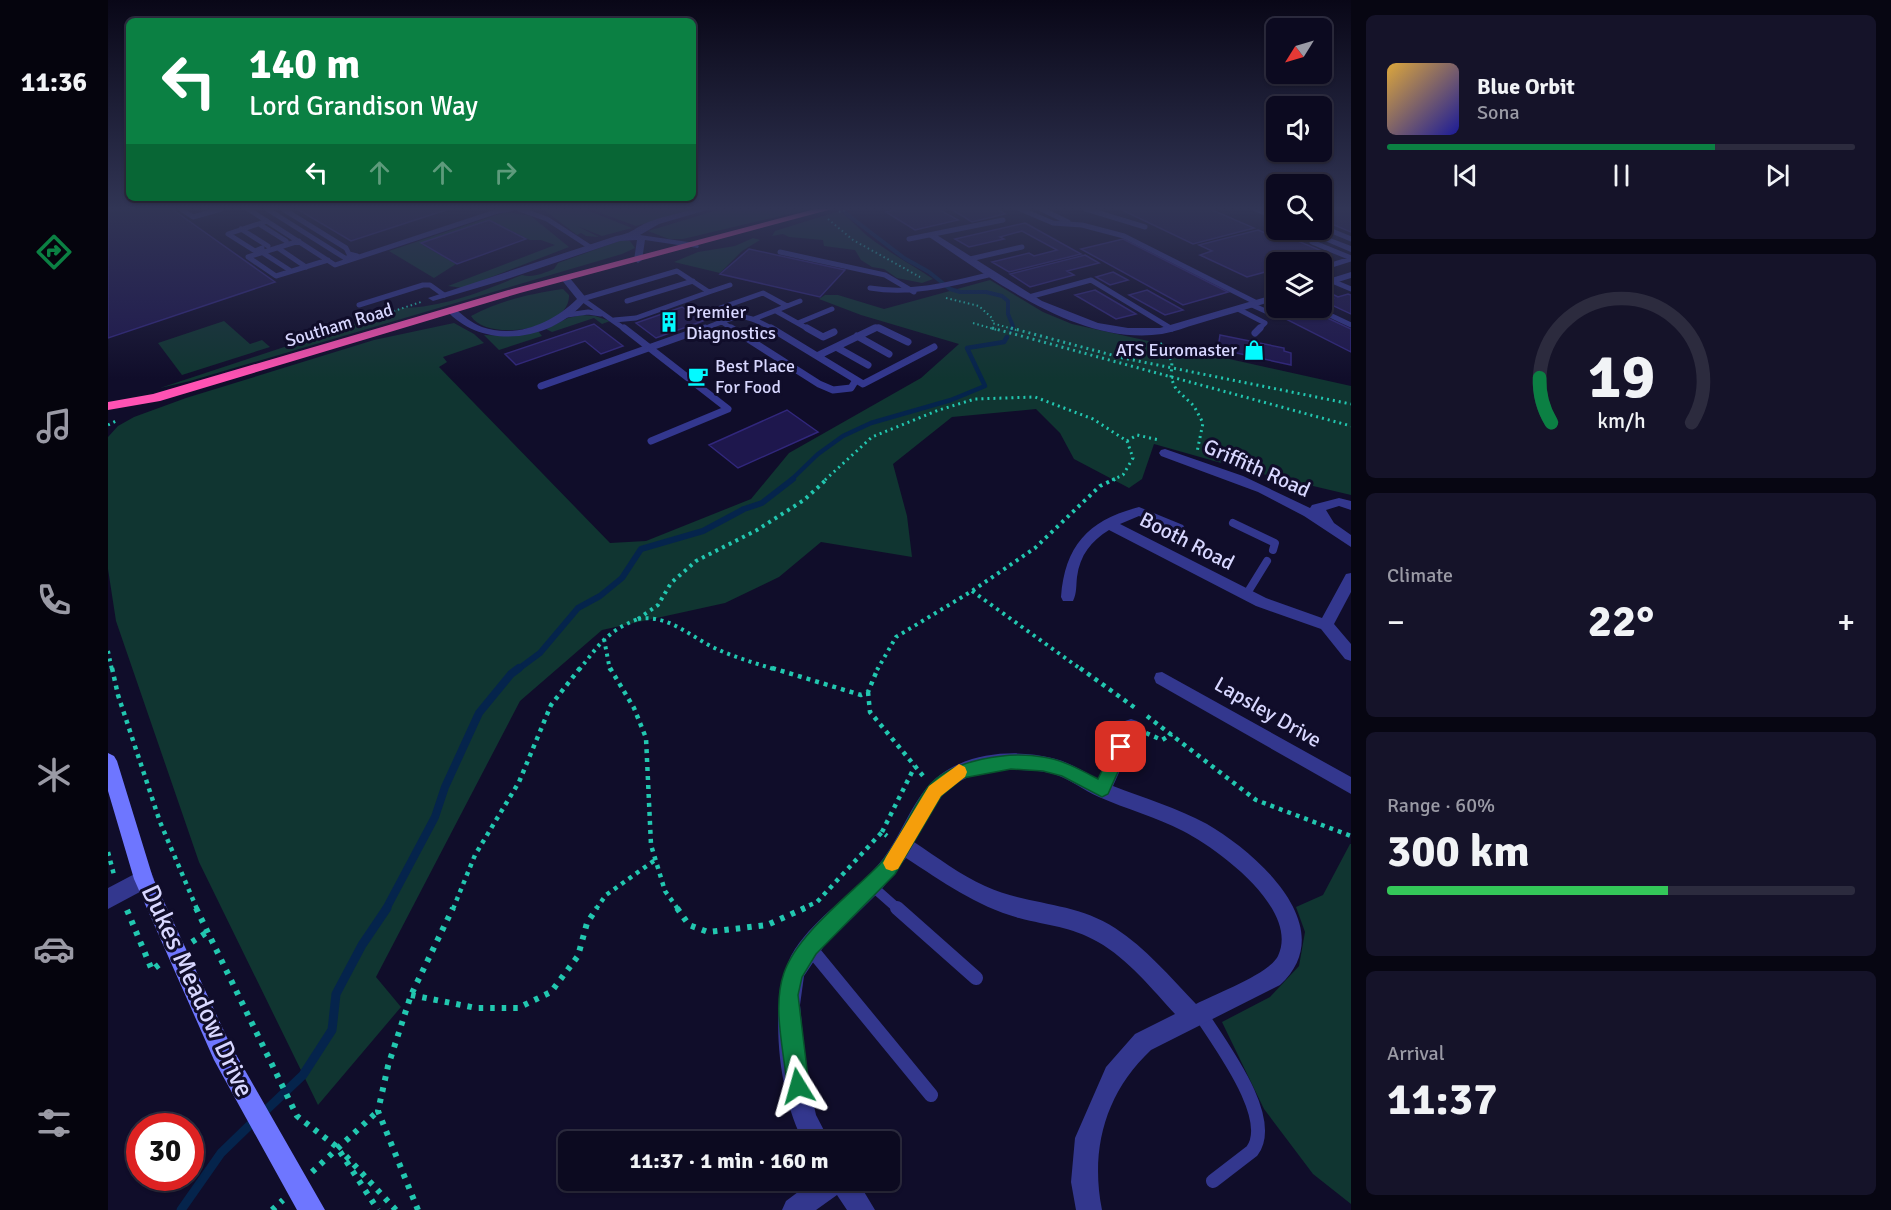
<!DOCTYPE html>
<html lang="en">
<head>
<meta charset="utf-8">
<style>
  :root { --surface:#0c0a20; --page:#151329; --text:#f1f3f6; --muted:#9a9aa5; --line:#2c2b3e; --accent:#0b8043 }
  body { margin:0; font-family:Signika,sans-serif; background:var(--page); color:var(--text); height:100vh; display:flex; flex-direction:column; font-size:22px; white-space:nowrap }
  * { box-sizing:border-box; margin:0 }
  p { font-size:20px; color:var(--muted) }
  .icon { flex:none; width:33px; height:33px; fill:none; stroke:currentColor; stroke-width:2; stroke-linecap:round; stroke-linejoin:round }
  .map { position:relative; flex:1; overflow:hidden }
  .drawer { display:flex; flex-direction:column; gap:15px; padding:15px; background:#070612; width:540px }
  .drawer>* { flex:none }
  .banner { position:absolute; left:18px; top:18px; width:570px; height:183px; border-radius:9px; box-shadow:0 2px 4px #0004,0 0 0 2px var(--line); background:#0b8043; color:#fff; overflow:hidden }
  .needle { width:39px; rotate:233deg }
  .controls { position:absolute; left:1158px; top:18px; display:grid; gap:12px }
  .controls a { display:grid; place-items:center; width:66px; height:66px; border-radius:9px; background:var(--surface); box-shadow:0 2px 4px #0004,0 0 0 2px var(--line); font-size:30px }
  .speed { position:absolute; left:18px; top:1113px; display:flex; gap:12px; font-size:30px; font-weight:700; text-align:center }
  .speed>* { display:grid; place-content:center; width:78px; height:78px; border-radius:50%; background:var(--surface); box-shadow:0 2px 4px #0004,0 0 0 2px var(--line); line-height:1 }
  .speed .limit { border:9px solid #d22; background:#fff; color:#111 }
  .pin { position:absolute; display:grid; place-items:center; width:51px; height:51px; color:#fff; margin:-26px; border-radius:12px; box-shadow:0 3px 9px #0006 }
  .me { position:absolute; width:66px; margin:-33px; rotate:352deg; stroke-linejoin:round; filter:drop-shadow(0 0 4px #0008) }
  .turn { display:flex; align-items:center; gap:21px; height:126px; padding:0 24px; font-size:27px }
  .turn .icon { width:78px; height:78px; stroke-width:2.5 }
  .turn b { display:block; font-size:42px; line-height:51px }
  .lanes { display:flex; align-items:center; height:57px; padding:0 24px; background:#0003; justify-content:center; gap:30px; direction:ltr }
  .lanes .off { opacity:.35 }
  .big { font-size:45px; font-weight:800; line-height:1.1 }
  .drawer .card { flex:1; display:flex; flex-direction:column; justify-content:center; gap:9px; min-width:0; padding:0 21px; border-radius:9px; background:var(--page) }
  .drawer .dial { align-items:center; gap:0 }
  .dial svg { height:156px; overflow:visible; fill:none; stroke:var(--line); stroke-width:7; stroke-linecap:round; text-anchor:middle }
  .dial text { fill:var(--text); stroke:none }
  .song { display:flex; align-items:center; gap:18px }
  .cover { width:72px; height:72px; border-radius:9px; background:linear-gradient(135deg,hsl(40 70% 55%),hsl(240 70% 35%)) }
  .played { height:6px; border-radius:3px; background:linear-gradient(90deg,var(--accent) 70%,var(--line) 70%) }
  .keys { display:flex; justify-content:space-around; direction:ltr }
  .heat { display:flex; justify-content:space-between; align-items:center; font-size:33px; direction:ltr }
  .charge { height:9px; border-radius:4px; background:linear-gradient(90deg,#34c759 60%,var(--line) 0) }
  .trip { position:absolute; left:450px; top:1131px; width:342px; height:60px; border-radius:9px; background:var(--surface); box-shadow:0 2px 4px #0004,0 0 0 2px var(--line); font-weight:800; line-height:60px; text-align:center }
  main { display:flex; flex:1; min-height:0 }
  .tabs { display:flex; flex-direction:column; width:108px; justify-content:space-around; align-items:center; background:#05040d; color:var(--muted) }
  .tabs .icon { width:42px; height:42px }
  .tabs .on { color:var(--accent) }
  .tabs b { font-size:27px; color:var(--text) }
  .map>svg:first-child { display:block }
  .green { fill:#103531 }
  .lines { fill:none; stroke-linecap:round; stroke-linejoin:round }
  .stream-far4 { stroke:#05244c; stroke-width:4 }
  .stream-far3 { stroke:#05244c; stroke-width:4.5 }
  .stream-far2 { stroke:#05244c; stroke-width:6 }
  .stream-far1 { stroke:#05244c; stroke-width:8 }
  .stream { stroke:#05244c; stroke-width:9 }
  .building { fill:#1e174d; stroke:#31277c; stroke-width:1.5 }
  .path-far4 { stroke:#22c7b0; stroke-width:2; stroke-dasharray:1.5 3; stroke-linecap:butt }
  .path-far3 { stroke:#22c7b0; stroke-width:3; stroke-dasharray:2 4; stroke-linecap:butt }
  .path-far2 { stroke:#22c7b0; stroke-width:4; stroke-dasharray:3 4.5; stroke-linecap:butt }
  .path-far1 { stroke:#22c7b0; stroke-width:4.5; stroke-dasharray:4 5; stroke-linecap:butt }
  .path { stroke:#22c7b0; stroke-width:6; stroke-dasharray:4.5 7; stroke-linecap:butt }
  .lane-far4 { stroke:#33378e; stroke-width:5 }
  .lane-far3 { stroke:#33378e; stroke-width:7 }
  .lane-far2 { stroke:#33378e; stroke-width:8 }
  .lane-far1 { stroke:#33378e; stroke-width:10 }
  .lane { stroke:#33378e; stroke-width:14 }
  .street { fill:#33378e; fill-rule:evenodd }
  .secondary { fill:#6e76ff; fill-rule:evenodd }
  .highway { fill:#ff52b3; fill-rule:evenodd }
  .route { fill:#0b8043; stroke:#07532c; stroke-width:1.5 }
  .slow { fill:#f59e0b }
  .labels { text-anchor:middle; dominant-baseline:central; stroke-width:6; stroke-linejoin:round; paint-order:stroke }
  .far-poi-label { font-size:18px; fill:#d8d7ff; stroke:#100d2a; text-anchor:start }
  .far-street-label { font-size:18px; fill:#d8d7ff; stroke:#100d2a }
  .street-label { font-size:21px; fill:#d8d7ff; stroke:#100d2a }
  .near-street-label { font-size:26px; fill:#d8d7ff; stroke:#100d2a }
</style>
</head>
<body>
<main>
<nav class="tabs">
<b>11:36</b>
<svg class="icon on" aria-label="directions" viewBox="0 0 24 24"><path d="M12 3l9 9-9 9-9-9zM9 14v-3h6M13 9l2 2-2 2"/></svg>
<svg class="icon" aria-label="music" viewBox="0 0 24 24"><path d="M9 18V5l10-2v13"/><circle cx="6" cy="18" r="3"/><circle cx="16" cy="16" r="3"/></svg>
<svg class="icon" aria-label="phone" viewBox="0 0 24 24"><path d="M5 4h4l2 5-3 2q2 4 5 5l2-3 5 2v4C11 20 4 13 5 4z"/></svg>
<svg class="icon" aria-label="climate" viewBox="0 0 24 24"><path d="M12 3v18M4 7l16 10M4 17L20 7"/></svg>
<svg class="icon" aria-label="car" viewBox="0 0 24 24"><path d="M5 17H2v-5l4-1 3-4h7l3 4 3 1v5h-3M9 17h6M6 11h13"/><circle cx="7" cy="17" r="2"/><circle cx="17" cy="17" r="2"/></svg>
<svg class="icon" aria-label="filters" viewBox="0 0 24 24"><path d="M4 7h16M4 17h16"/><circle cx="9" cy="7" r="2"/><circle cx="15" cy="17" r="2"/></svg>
</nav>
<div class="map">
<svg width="1243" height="1210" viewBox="0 0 1243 1210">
  <rect width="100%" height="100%" fill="#100d2a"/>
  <path class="green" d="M435,209H476L524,228L494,236L469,226L491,237L478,236L473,233L469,235Z
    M482,209H585L528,226Z
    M613,209H702L575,239H561L540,231Z
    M731,211C741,216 751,230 762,238C782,253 804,265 825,279L814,283L789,278L776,269L764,267L753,260L747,250L716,246L715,240L681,237L675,234L664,236L667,231Z
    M398,212L423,216L461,247L355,288L340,286L447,245L433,240H422L380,220L313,244L348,264L326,278L281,251Z
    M645,238L652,240L634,251L612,273L566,262L590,252L627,246Z
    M514,240L522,241L527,248L514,254L82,381L52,388L294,308C337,307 375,291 414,275C425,278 436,273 446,269L450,263Z
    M882,280L935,312L964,324L1243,386V495L1138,470L1046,444L1034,479L1021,488L966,459L952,433L928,409L844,417L785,464L799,516L804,557L713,542L671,577L617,603L494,630L412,701L268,977L293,1007L210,1105L91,862L8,621L0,569V437L10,426L26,417L78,398L266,340L346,323L366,334L376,343L335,357L339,362L331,367L502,543L538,541L643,499L681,453L813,378L851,344L753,315L711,299L717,295H730L776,309Z
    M455,289L461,295C463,329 379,343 363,316C394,300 421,294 455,289Z
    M474,315L487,316L502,321L494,324L486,318L444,332L438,329L460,318Z
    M116,321L142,344L154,340L162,347L74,375L50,343Z
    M430,331L434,336L391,350L376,335L401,336Z
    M1242,844H1243V1204L1205,1174L1156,1109L1114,1022L1162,997L1191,966L1197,932L1188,907L1215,895Z"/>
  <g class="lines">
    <path class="stream-far4" d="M732,209L796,258L821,272L842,289L852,292H878L894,296L900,301V314L905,326L903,330"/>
    <path class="stream-far3" d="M683,480L710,454L735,436L763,423L843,400L877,386L859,348L896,342L899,337"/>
    <path class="stream-far2" d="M409,670L432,653L470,608L492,596L514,578L533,549L595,531L636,509L654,503L685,479"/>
    <path class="stream-far1" d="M278,909L327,817L337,787L371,713L403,674L411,668"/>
    <path class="stream" d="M154,1114L195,1075L224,1030L228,994L254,945L279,908
      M73,1210L113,1153L146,1121"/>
  </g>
  <path class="building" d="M64,209L167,282L0,338V210Z
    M189,209H341L243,241Z
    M790,209H830L850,220L807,230L778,212Z
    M843,209H889L897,214L864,222Z
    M1012,209H1102L1146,228L1085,244Z
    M1214,209H1243V232L1214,220Z
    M381,220L418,239L349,264L313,243Z
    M917,223L973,254L901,272L884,262L921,253L926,256L949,250L914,231L892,237L896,239L861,247L847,239Z
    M1150,230L1162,235L1171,233L1221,254L1191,262H1168V269L1139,277L1092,255L1104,251L1091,245Z
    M1015,239L1120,292L1075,305L973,249Z
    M641,249L737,270L712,297L612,274Z
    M977,255L991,263L959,271L966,275L922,287L902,274Z
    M1005,272L1020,280L1002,285L988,277Z
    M987,290L1028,314L1008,319L967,295Z
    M1039,290L1075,310L1057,315L1021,295Z
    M1222,293L1230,297L1240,294L1243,295V314L1215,301L1225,298L1217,294Z
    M574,307L595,321L548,338L528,323Z
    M1198,308L1243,329V352L1170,315Z
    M486,324L515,346L493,354L477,341L408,365L397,354Z
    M1112,335L1176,348V351L1183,353V365L1110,349Z
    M679,410L710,432L630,468L601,445Z"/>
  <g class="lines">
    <path class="path-far4" d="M731,212L741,209
      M720,219L745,240L812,277
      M838,298L871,306L885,319L884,323L908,330
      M277,314L313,302
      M865,323L889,330"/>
    <path class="path-far3" d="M884,328L1243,426
      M903,328L1015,358L1243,404
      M1052,343L1064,361L1063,378L1068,389L1086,406L1095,423L1089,452
      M0,425L10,420
      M1019,441L1029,435L1051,440
      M717,480L764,437L831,410L867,399L927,397L985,419L1019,441L1025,458L1015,475L1004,480"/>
    <path class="path-far2" d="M864,591L974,670
      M530,619L550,605L563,583L588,561L649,530L696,500L719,479
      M530,619C562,614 583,638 611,650C629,658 650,664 669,670
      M496,639L502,670
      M0,651L4,670
      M471,670C491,645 499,631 530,619
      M769,670L788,637L864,591L927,548L992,486L1007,479"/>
    <path class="path-far1" d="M4,668L10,695L52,822L89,909
      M502,668L526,708L538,738L543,845L557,891L570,909
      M664,668L753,695L760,692L770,668
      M972,668L1030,710
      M760,692L762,712L816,777
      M1039,716L1148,800L1243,836
      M1038,733L1054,740L1064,734
      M774,832L807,766
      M0,852L6,875
      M345,909L367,855L411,782L443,705L472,668
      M488,909L498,895L547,860
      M693,909L709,902L774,832L779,836"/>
    <path class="path" d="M88,908L189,1116L229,1147L270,1210
      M569,908L581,925L600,932L659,925L697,908
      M19,910L44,970L53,963
      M84,942L101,931
      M303,995L368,1008H410L443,992L470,956L479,923L489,908
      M238,1156L288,1210
      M204,1172L270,1111
      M164,1210L175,1200
      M310,1210L270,1111L280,1066L303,995L345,908"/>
    <path class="lane-far4" d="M73,209L85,217L113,209
      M140,209L227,265L390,211L403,209
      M159,209L237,258H243
      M175,209L238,248L241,254L249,256
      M411,209L439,219L482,247
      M912,209L945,223L974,225L1016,236L1149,303
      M933,209L960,222
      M978,209L1037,227
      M151,224L178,241
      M1214,227L1243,239
      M133,229L160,246
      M801,239L895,220
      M191,241L140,257L168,276L220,260
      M1204,242L1243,258
      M154,248L147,251L120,234L159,221
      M170,248L198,267
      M672,252L777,275L806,292
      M155,253L183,271
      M862,259L914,247
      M1214,268L1243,259
      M1224,281L1243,289
      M762,288C804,295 843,284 884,274
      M601,292L622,285
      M921,297L983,280L1064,329
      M474,299L518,330
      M474,299L569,271L601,292L528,318L506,320
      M519,301L585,281
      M251,305L315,285H322L336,295
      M1144,305L1166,315L1186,309
      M1207,308L1243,325
      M1130,309L1157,323L1150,330
      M668,311L702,330
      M595,314L655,293L679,306
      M459,315L480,312L493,314
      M646,319L692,301
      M614,322L626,330
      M690,323L724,309
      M593,330C627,317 632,309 666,330
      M764,330L769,327L774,330"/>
    <path class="lane-far3" d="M516,328L620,409L543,441
      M623,328L711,384L725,390L743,388L748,380
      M663,328L755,384L826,347
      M699,328L715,337L726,332
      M771,328L800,342
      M1147,333L1152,328
      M749,336L781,354
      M728,347L760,365
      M709,356L767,328
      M433,386L597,328"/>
    <path class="lane-far2" d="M1125,523L1167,543L1165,550
      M1138,595L1159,561"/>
    <path class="lane-far1" d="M764,886L790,909"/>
    <path class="lane" d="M789,908L868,978
      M703,949L823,1095
      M1092,1013C1110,1042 1169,1118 1144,1151L1105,1181"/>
    <path class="street" d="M587,209H602L551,224L532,235L587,243L591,246L590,248L537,240L534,260L530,263L526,260L529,240L512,241L396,280L325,301L320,298L508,236C526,233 527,227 543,221C557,216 572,213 587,209Z
      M1142,209H1153L1168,216V221Z
      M1191,230H1201L1243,246V252Z
      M824,232L934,301L990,323L1020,328H1052L1168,294V300C1142,308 1116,316 1089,324C1078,327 1066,332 1054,334C971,346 886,280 821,237L820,235Z
      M1243,272V278L1214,287V281Z
      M455,277H461L479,299C446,341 376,352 338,310L346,308C355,315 363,323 374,327C408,339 445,323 469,299L453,279Z
      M1057,449L1135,476L1202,508L1204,505L1231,498L1243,501V510L1231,506L1218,510L1226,523L1243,535V547L1196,516L1150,492L1053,456L1051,453L1053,450Z
      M1031,507L1075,525L1077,528L1070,533L1031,516L1012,524L1158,598L1214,618L1238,574L1243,573V592L1226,624L1243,644V661L1237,659L1213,629L1148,606L1001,530C983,541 972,555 969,577C968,585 969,593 965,601H955L953,597C957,545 981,520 1031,507Z
      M1054,672L1243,777V794L1048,683L1046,678L1048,673Z
      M1023,719L1029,721L1032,726L1005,786C1036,798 1069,808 1099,824C1149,853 1234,928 1172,985L1043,1050C997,1093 982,1150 994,1210H968L963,1182L967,1138L998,1067L1027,1034L1067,1014C1044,989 1020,959 990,942C962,926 941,926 911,918C868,906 835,882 798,858L773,890L716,946L696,976L692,1005L698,1068L708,1115L722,1142H696C670,1097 658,993 687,949C709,916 744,895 770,865C791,841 800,809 821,785C850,753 905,748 944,758C961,762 975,771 990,779L1017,721ZM891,770C909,770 929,769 946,774C962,779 975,790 991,797C1018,809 1048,817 1075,831C1110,849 1192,909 1170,956C1161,974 1107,994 1088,1004C1062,977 1038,948 1007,928C965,901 920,906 877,886C852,875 829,857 806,842C829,799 839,776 891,770Z
      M36,869L43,872L46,879L43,886L0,909V888Z
      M706,1180H749L767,1210H739L729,1195L708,1210H674L678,1201Z"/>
    <path class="secondary" d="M0,753L6,756L9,761L45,878L122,1044L217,1210H189L106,1060L26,879L0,791Z"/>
    <path class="highway" d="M707,209H724L412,293L52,401L0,410V402L45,394L404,289Z"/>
  </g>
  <linearGradient id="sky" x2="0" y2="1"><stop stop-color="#090717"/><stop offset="0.55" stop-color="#313555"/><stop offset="1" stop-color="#313555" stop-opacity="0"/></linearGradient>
  <rect width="1243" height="379" fill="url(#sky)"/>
  <path class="route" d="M1013,740L1019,742L1021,747L1000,794L994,797L954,776L935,771L903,769L855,778L833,796L787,874L708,954L694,977L690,995L701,1086L698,1093L690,1096L683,1093L679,1086C676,1050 664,1007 676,973C689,934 743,894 772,864C792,842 802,810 820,787C843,759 902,751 935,757C955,760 973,770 990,779L1008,742Z"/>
  <path class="slow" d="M851,764L857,767L859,772L857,777L833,796L790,869L784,871L778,869L775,863L778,857L821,786Z"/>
  <defs>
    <g id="building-bare" transform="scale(1.62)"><path d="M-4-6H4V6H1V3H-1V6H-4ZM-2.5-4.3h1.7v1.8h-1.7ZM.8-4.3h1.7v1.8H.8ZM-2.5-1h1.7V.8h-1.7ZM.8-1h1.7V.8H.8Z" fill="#03faff" stroke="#100d2a" stroke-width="2.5" paint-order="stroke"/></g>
    <g id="shop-bare" transform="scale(1.62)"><path d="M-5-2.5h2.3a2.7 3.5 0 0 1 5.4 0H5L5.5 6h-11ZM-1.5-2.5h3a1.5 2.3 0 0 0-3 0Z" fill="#03faff" stroke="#100d2a" stroke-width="2.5" paint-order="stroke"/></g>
    <g id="cafe-bare" transform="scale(1.62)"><path d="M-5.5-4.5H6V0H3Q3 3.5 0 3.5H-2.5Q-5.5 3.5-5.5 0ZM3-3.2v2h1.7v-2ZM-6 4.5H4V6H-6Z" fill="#03faff" stroke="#100d2a" stroke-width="2.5" paint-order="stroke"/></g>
  </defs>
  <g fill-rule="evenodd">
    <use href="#building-bare" x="561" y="322"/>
    <use href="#shop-bare" x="1146" y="350"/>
    <use href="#cafe-bare" x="590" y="376"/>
  </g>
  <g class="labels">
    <g class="far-poi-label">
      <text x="578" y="312">Premier<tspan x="578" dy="21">Diagnostics</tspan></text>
      <text x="1129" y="350" text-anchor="end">ATS Euromaster</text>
      <text x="607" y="366">Best Place<tspan x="607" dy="21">For Food</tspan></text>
    </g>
    <g class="far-street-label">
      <text transform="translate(231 325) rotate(-17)">Southam Road</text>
    </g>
    <g class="street-label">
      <text transform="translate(1149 468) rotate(24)">Griffith Road</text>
      <text transform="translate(1079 541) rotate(27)">Booth Road</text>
      <text transform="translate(1160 712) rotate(30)">Lapsley Drive</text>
    </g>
    <g class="near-street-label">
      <text transform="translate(89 991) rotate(65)">Dukes Meadow Drive</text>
    </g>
  </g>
</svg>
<div class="controls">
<a><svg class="needle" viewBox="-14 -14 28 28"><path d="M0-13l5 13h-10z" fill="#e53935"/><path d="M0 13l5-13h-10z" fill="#9a9aa5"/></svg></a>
<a><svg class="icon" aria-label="sound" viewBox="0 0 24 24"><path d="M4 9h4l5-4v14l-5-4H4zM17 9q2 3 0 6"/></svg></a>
<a><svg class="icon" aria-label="search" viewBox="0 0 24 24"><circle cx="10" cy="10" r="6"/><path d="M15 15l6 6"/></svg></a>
<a><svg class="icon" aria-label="layers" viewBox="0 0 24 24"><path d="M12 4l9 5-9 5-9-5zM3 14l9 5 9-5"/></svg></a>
</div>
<div class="speed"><div class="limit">30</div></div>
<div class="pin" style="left:1013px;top:747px;background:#d93025"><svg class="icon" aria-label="arrive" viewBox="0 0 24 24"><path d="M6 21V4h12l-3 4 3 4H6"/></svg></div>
<svg class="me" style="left:690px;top:1086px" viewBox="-20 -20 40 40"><path d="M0-17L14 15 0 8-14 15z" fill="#0b8043" stroke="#fff" stroke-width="4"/></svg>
<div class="trip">11:37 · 1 min · 160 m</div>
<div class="banner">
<div class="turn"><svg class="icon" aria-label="left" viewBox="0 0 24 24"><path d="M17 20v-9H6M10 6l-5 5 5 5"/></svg><div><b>140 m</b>Lord Grandison Way</div></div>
<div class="lanes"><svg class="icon" aria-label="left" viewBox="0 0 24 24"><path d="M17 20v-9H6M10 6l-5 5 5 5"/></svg><svg class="icon off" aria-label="ahead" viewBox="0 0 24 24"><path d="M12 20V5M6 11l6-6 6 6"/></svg><svg class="icon off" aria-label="ahead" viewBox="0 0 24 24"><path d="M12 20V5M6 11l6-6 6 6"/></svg><svg class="icon off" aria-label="right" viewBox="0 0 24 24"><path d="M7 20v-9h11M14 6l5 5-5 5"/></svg></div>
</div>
</div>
<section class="drawer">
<div class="card">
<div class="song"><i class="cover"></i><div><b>Blue Orbit</b><p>Sona</p></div></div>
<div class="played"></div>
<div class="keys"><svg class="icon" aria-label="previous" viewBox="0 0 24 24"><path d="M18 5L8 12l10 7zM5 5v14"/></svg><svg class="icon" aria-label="pause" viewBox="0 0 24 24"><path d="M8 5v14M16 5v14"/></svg><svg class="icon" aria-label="next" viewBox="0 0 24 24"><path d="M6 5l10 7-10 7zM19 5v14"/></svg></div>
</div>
<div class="card dial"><svg viewBox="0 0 100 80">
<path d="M14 69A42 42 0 1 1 86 69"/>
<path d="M14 69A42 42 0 0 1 8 46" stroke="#0b8043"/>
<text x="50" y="56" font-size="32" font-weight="700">19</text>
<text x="50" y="72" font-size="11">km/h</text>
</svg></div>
<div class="card"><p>Climate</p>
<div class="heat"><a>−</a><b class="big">22°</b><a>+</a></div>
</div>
<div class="card"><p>Range · 60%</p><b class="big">300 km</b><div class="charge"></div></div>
<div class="card"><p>Arrival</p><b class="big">11:37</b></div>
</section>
</main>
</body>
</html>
